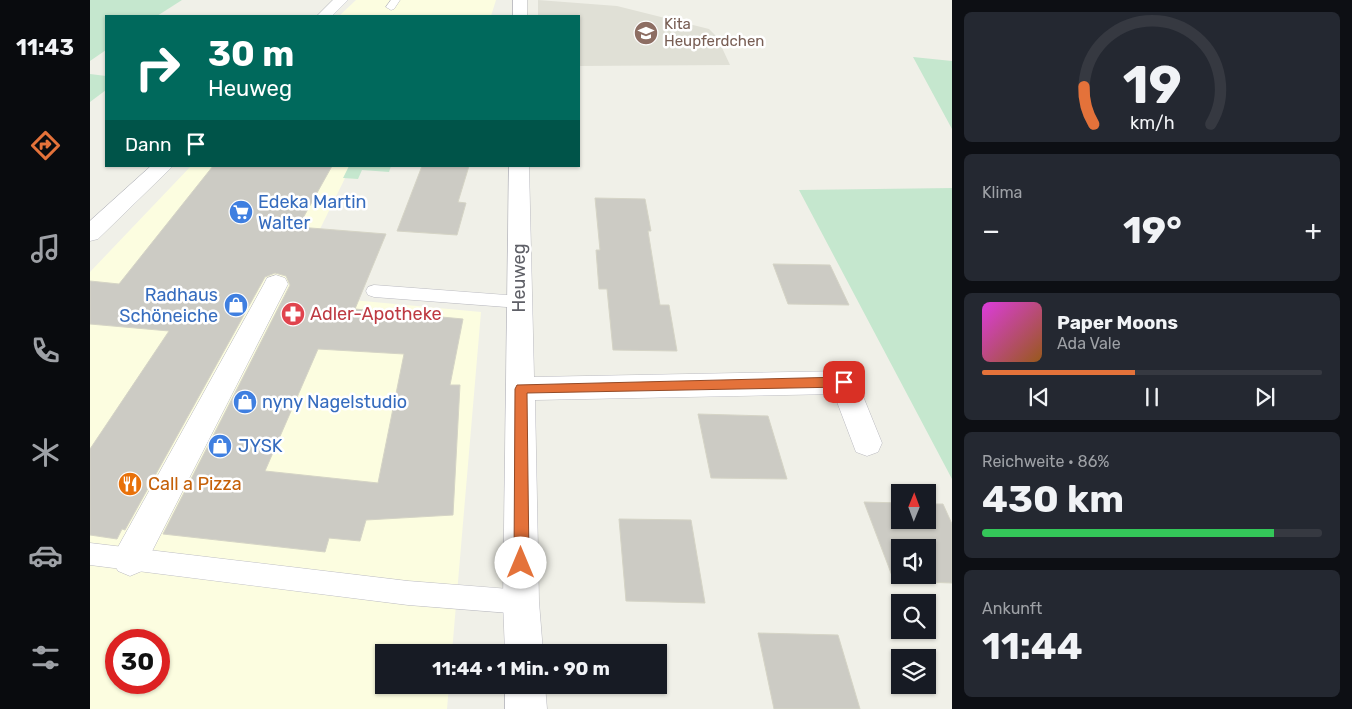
<!DOCTYPE html>
<html lang="de">
<head>
<meta charset="utf-8">
<style>
  :root { --surface:#171b24; --page:#242831; --text:#f1f3f6; --muted:#9ea1a6; --line:#363941; --accent:#e4723a }
  body { margin:0; font-family:Rubik,sans-serif; background:var(--page); color:var(--text); height:100vh; display:flex; flex-direction:column; font-size:19px; white-space:nowrap }
  * { box-sizing:border-box; margin:0 }
  p { font-size:16px; color:var(--muted) }
  .icon { flex:none; width:28px; height:28px; fill:none; stroke:currentColor; stroke-width:2; stroke-linecap:round; stroke-linejoin:round }
  .map { position:relative; flex:1; overflow:hidden }
  .sheet { display:flex; flex-direction:column; gap:12px; padding:12px; background:#0d0f14; width:400px }
  .sheet>* { flex:none }
  .banner { position:absolute; left:15px; top:15px; width:475px; height:152px; border-radius:0px; box-shadow:0 1px 4px #0004; background:#00695c; color:#fff; overflow:hidden }
  .needle { width:32px; rotate:1deg }
  .fabs { position:absolute; left:801px; top:484px; display:grid; gap:10px }
  .fabs a { display:grid; place-items:center; width:45px; height:45px; border-radius:0px; background:var(--surface); box-shadow:0 1px 4px #0004; font-size:25px }
  .speed { position:absolute; left:15px; top:629px; display:flex; gap:10px; font-size:25px; font-weight:700; text-align:center }
  .speed>* { display:grid; place-content:center; width:65px; height:65px; border-radius:50%; background:var(--surface); box-shadow:0 1px 4px #0004; line-height:1 }
  .speed .limit { border:8px solid #d22; background:#fff; color:#111 }
  .pin { position:absolute; display:grid; place-items:center; width:42px; height:42px; color:#fff; margin:-21px; border-radius:10px; box-shadow:0 2px 8px #0006 }
  .me { position:absolute; width:55px; margin:-28px; rotate:0deg; stroke-linejoin:round; filter:drop-shadow(0 0 4px #0008) }
  .turn { display:flex; align-items:center; gap:18px; height:105px; padding:0 20px; font-size:22px }
  .turn .icon { width:65px; height:65px; stroke-width:2.5 }
  .turn b { display:block; font-size:35px; line-height:42px }
  .then { display:flex; align-items:center; height:48px; padding:0 20px; background:#0003; gap:10px; font-size:19px }
  .big { font-size:38px; font-weight:700; line-height:1.1 }
  .sheet .tile { flex:1; display:flex; flex-direction:column; justify-content:center; gap:8px; min-width:0; padding:0 18px; border-radius:8px; background:var(--page) }
  .sheet .dial { align-items:center; gap:0 }
  .dial svg { height:130px; overflow:visible; fill:none; stroke:var(--line); stroke-width:7; stroke-linecap:round; text-anchor:middle }
  .dial text { fill:var(--text); stroke:none }
  .song { display:flex; align-items:center; gap:15px }
  .cover { width:60px; height:60px; border-radius:8px; background:linear-gradient(135deg,hsl(300 70% 55%),hsl(30 70% 35%)) }
  .played { height:5px; border-radius:2px; background:linear-gradient(90deg,var(--accent) 45%,var(--line) 45%) }
  .keys { display:flex; justify-content:space-around; direction:ltr }
  .heat { display:flex; justify-content:space-between; align-items:center; font-size:28px; direction:ltr }
  .charge { height:8px; border-radius:4px; background:linear-gradient(90deg,#34c759 86%,var(--line) 0) }
  .trip { position:absolute; left:285px; top:644px; width:292px; height:50px; border-radius:0px; background:var(--surface); box-shadow:0 1px 4px #0004; font-weight:700; line-height:50px; text-align:center }
  main { display:flex; flex:1; min-height:0 }
  .tabs { display:flex; flex-direction:column; width:90px; justify-content:space-around; align-items:center; background:#090b0e; color:var(--muted) }
  .tabs .icon { width:35px; height:35px }
  .tabs .active { color:var(--accent) }
  .tabs b { font-size:22px; color:var(--text) }
  .map>svg:first-child { display:block }
  .commercial { fill:#fcfde0; fill-rule:evenodd }
  .education { fill:#e0e0d6 }
  .green { fill:#c5e7ce }
  .building { fill:#cccbc4; stroke:#d5d4c6; fill-rule:evenodd }
  .lines { fill:none; stroke-linecap:round; stroke-linejoin:round }
  .lane-casing { stroke:#babac0; stroke-width:1 }
  .street-casing { stroke:#babac0; stroke-width:1 }
  .secondary-casing { stroke:#b9bac0; stroke-width:1 }
  .lane { fill:#fff; fill-rule:evenodd }
  .street { fill:#fff; fill-rule:evenodd }
  .secondary { fill:#fff; fill-rule:evenodd }
  .route { fill:#e4723a; stroke:#944a26 }
  .labels { text-anchor:middle; dominant-baseline:central; stroke-width:5; stroke-linejoin:round; paint-order:stroke }
  .far-education-label { font-size:15px; fill:#785e54; stroke:#fff; text-anchor:start }
  .shop-label { font-size:18px; fill:#366cbe; stroke:#fff; text-anchor:start }
  .street-label { font-size:18px; fill:#5f6067; stroke:#fff }
  .health-label { font-size:18px; fill:#be3a42; stroke:#fff; text-anchor:start }
  .food-label { font-size:18px; fill:#c56008; stroke:#fff; text-anchor:start }
</style>
</head>
<body>
<main>
<nav class="tabs">
<b>11:43</b>
<svg class="icon active" aria-label="directions" viewBox="0 0 24 24"><path d="M12 3l9 9-9 9-9-9zM9 14v-3h6M13 9l2 2-2 2"/></svg>
<svg class="icon" aria-label="music" viewBox="0 0 24 24"><path d="M9 18V5l10-2v13"/><circle cx="6" cy="18" r="3"/><circle cx="16" cy="16" r="3"/></svg>
<svg class="icon" aria-label="phone" viewBox="0 0 24 24"><path d="M5 4h4l2 5-3 2q2 4 5 5l2-3 5 2v4C11 20 4 13 5 4z"/></svg>
<svg class="icon" aria-label="climate" viewBox="0 0 24 24"><path d="M12 3v18M4 7l16 10M4 17L20 7"/></svg>
<svg class="icon" aria-label="car" viewBox="0 0 24 24"><path d="M5 17H2v-5l4-1 3-4h7l3 4 3 1v5h-3M9 17h6M6 11h13"/><circle cx="7" cy="17" r="2"/><circle cx="17" cy="17" r="2"/></svg>
<svg class="icon" aria-label="filters" viewBox="0 0 24 24"><path d="M4 7h16M4 17h16"/><circle cx="9" cy="7" r="2"/><circle cx="15" cy="17" r="2"/></svg>
</nav>
<div class="map">
<svg width="862" height="709" viewBox="0 0 862 709">
  <rect width="100%" height="100%" fill="#f0f0e8"/>
  <path class="commercial" d="M266,0H406L401,16H249Z
    M101,166H261L198,294L391,312L362,652H294V685H359L357,709H0V272ZM26,640H69V682H26Z"/>
  <path class="education" d="M448,0L527,6L619,29L627,37L640,65L489,66V16H448Z"/>
  <path class="green" d="M0,0H92L67,16H16V50L0,61Z
    M823,57L862,61V129Z
    M0,74L16,76V90L0,102Z
    M259,166H301L299,172L272,170L268,179L253,178Z
    M862,188V479L709,190Z"/>
  <path class="building" d="M123,166H242L208,227L296,234L265,309L373,319L360,385H370L363,515L276,520L270,541L239,538L235,552L73,534L200,285L196,276L185,273L175,277L35,530L32,529L27,539L0,535V449L79,331L0,324V281L29,284ZM228,349L314,354L288,483L175,471Z
    M332,166H379L368,202L376,203L367,235L307,231Z
    M505,198L555,199L561,231H558L570,305H579L587,351L523,350L517,289H509L506,250H510Z
    M683,264L740,265L759,305L698,304Z
    M608,414L678,416L697,479L621,478Z
    M774,502L810,503V520H838V504H853L862,524V583L804,581ZM810,548H838V575H810Z
    M529,519L601,520L615,603L536,601Z
    M668,633L748,635L770,709H684Z"/>
  <g class="lines">
    <g class="lane-casing">
      <path id="lane" d="M301,0H310L304,9L301,10L296,7Z
        M284,285L429,296L435,298L437,302L435,306L429,308L284,297L278,295L276,291L278,287Z
        M0,543L318,581L431,590L439,594L443,602L439,610L431,614L318,605L0,565Z"/>
    </g>
    <g class="street-casing">
      <path id="street" d="M423,0H437V16H423Z
        M419,166H439L444,377L754,371L764,374L792,443L788,452L777,456L766,452L744,394L445,400L449,602L453,652H415L413,602Z
        M186,275L195,278L198,284L52,571L40,576L28,571L22,559L28,547L174,284L177,278Z
        M415,685H455L457,709H415Z"/>
    </g>
    <g class="secondary-casing">
      <path id="secondary" d="M243,0H258L242,16H227Z
        M61,166H83L8,239L0,241V221Z"/>
    </g>
    <use href="#lane" class="lane"/>
    <use href="#street" class="street"/>
    <use href="#secondary" class="secondary"/>
  </g>
  <path class="route" d="M754,377L759,379L760,382L759,385L754,387L437,393L439,563L436,568L431,570L426,568L424,563L425,389L427,385Z"/>
  <defs>
    <g id="school-disc" transform="scale(1.25)"><circle r="9.5" fill="#8d6e63" stroke="#fff"/><path d="M0-5L7-2L0 1L-7-2ZM-4 1L0 2.5L4 1V4Q0 6-4 4Z" fill="#fff"/></g>
    <g id="supermarket-disc" transform="scale(1.25)"><circle r="9.5" fill="#3f7fe0" stroke="#fff"/><path d="M-6-5.5h2.5l.6 2H6L4.5 2H-2.5L-4.4-4H-6ZM-1.5 3.2a1.3 1.3 0 1 0 .1 0ZM3 3.2a1.3 1.3 0 1 0 .1 0Z" fill="#fff"/></g>
    <g id="shop-disc" transform="scale(1.25)"><circle r="9.5" fill="#3f7fe0" stroke="#fff"/><path d="M-5-2.5h2.3a2.7 3.5 0 0 1 5.4 0H5L5.5 6h-11ZM-1.5-2.5h3a1.5 2.3 0 0 0-3 0Z" fill="#fff"/></g>
    <g id="pharmacy-disc" transform="scale(1.25)"><circle r="9.5" fill="#e0444e" stroke="#fff"/><path d="M-2-6h4v4h4v4h-4v4h-4v-4h-4v-4h4Z" fill="#fff"/></g>
    <g id="restaurant-disc" transform="scale(1.25)"><circle r="9.5" fill="#e8710a" stroke="#fff"/><path d="M-5-6h1v4h1v-4h1v4h1v-4h1v5L-1.5 .5V6h-2V.5L-5-1ZM5-6V6H3V1.5H1.5Q1.5-4 5-6Z" fill="#fff"/></g>
  </defs>
  <g fill-rule="evenodd">
    <use href="#school-disc" x="556" y="33"/>
    <use href="#supermarket-disc" x="151" y="212"/>
    <use href="#shop-disc" x="146" y="305"/>
    <use href="#pharmacy-disc" x="203" y="314"/>
    <use href="#shop-disc" x="155" y="402"/>
    <use href="#shop-disc" x="130" y="446"/>
    <use href="#restaurant-disc" x="40" y="484"/>
  </g>
  <g class="labels">
    <g class="far-education-label">
      <text x="574" y="24">Kita<tspan x="574" dy="17">Heupferdchen</tspan></text>
    </g>
    <g class="shop-label">
      <text x="168" y="202">Edeka Martin<tspan x="168" dy="21">Walter</tspan></text>
      <text x="128" y="295" text-anchor="end">Radhaus<tspan x="128" dy="21">Schöneiche</tspan></text>
      <text x="172" y="402">nyny Nagelstudio</text>
      <text x="148" y="446">JYSK</text>
    </g>
    <g class="street-label">
      <text transform="translate(429 278) rotate(-90)">Heuweg</text>
    </g>
    <g class="health-label">
      <text x="220" y="314">Adler-Apotheke</text>
    </g>
    <g class="food-label">
      <text x="58" y="484">Call a Pizza</text>
    </g>
  </g>
</svg>
<div class="fabs">
<a><svg class="needle" viewBox="-14 -14 28 28"><path d="M0-13l5 13h-10z" fill="#e53935"/><path d="M0 13l5-13h-10z" fill="#9ea1a6"/></svg></a>
<a><svg class="icon" aria-label="sound" viewBox="0 0 24 24"><path d="M4 9h4l5-4v14l-5-4H4zM17 9q2 3 0 6"/></svg></a>
<a><svg class="icon" aria-label="search" viewBox="0 0 24 24"><circle cx="10" cy="10" r="6"/><path d="M15 15l6 6"/></svg></a>
<a><svg class="icon" aria-label="layers" viewBox="0 0 24 24"><path d="M12 4l9 5-9 5-9-5zM3 14l9 5 9-5"/></svg></a>
</div>
<div class="speed"><div class="limit">30</div></div>
<div class="pin" style="left:754px;top:382px;background:#d93025"><svg class="icon" aria-label="arrive" viewBox="0 0 24 24"><path d="M6 21V4h12l-3 4 3 4H6"/></svg></div>
<svg class="me" style="left:431px;top:563px" viewBox="-20 -20 40 40"><circle r="19" fill="#fff"/><path d="M0-13L10 11 0 6-10 11z" fill="#e4723a"/></svg>
<div class="trip">11:44 · 1 Min. · 90 m</div>
<div class="banner">
<div class="turn"><svg class="icon" aria-label="right" viewBox="0 0 24 24"><path d="M7 20v-9h11M14 6l5 5-5 5"/></svg><div><b>30 m</b>Heuweg</div></div>
<div class="then">Dann<svg class="icon" aria-label="arrive" viewBox="0 0 24 24"><path d="M6 21V4h12l-3 4 3 4H6"/></svg></div>
</div>
</div>
<section class="sheet">
<div class="tile dial"><svg viewBox="0 0 100 80">
<path d="M14 69A42 42 0 1 1 86 69"/>
<path d="M14 69A42 42 0 0 1 8 46" stroke="#e4723a"/>
<text x="50" y="56" font-size="32" font-weight="700">19</text>
<text x="50" y="72" font-size="11">km/h</text>
</svg></div>
<div class="tile"><p>Klima</p>
<div class="heat"><a>−</a><b class="big">19°</b><a>+</a></div>
</div>
<div class="tile">
<div class="song"><i class="cover"></i><div><b>Paper Moons</b><p>Ada Vale</p></div></div>
<div class="played"></div>
<div class="keys"><svg class="icon" aria-label="previous" viewBox="0 0 24 24"><path d="M18 5L8 12l10 7zM5 5v14"/></svg><svg class="icon" aria-label="pause" viewBox="0 0 24 24"><path d="M8 5v14M16 5v14"/></svg><svg class="icon" aria-label="next" viewBox="0 0 24 24"><path d="M6 5l10 7-10 7zM19 5v14"/></svg></div>
</div>
<div class="tile"><p>Reichweite · 86%</p><b class="big">430 km</b><div class="charge"></div></div>
<div class="tile"><p>Ankunft</p><b class="big">11:44</b></div>
</section>
</main>
</body>
</html>
